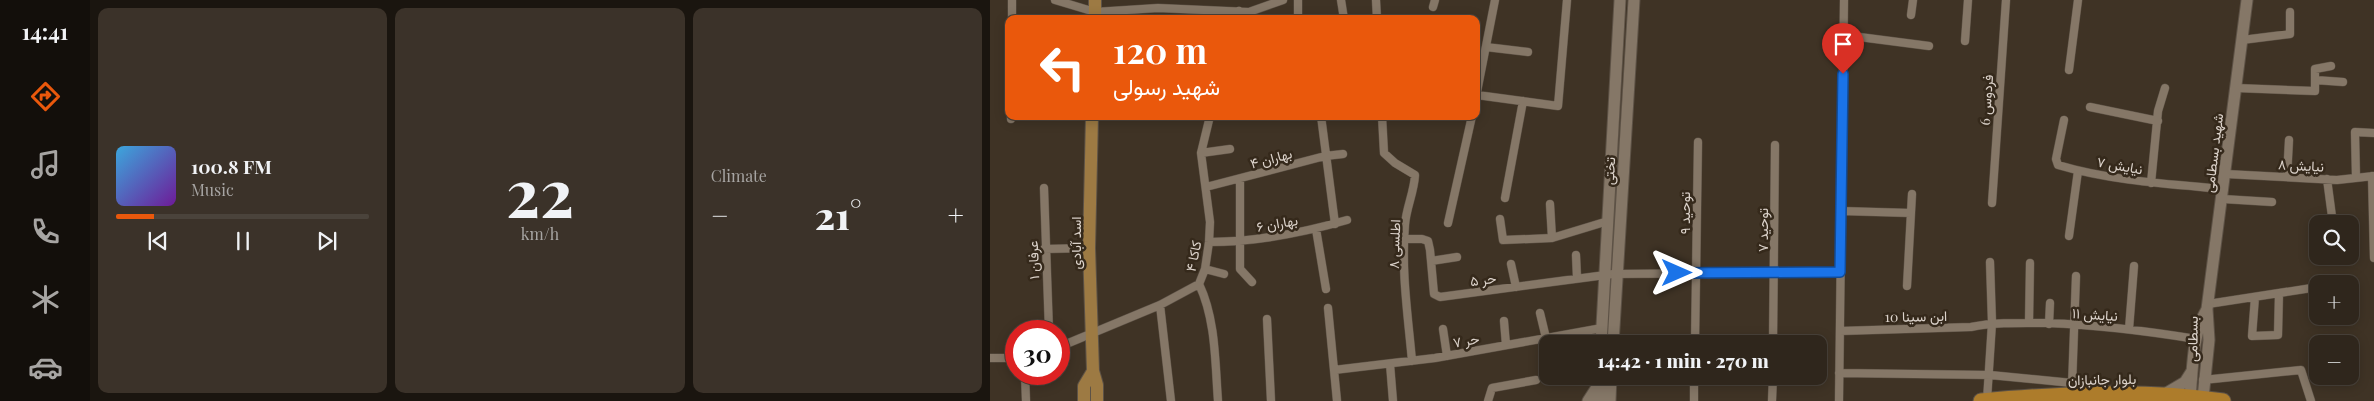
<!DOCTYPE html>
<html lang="en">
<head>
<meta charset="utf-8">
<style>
  :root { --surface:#2f261c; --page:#3b3229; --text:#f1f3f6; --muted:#a7a5a3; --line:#4a433b; --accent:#ea580c }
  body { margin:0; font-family:"Playfair Display",Vazirmatn,serif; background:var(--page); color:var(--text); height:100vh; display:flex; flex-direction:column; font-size:19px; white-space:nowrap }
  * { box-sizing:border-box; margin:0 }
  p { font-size:16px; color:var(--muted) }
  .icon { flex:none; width:28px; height:28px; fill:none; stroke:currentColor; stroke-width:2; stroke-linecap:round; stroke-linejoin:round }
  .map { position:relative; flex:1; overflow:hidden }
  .side { display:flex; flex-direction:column; gap:8px; padding:8px; background:#1a150f; width:900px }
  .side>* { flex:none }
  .top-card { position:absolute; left:15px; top:15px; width:475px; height:105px; border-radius:10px; box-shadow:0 2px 12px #0003,0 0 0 1px var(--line); background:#ea580c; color:#fff; overflow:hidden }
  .tools { position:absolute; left:1319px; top:215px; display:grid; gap:10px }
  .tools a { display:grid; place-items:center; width:50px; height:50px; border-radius:10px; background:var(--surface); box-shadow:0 2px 12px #0003,0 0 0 1px var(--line); font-size:25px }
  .speed { position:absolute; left:15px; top:320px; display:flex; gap:10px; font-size:25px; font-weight:700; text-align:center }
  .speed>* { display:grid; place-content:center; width:65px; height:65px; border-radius:50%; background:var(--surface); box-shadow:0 2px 12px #0003,0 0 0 1px var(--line); line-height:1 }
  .speed .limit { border:8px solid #d22; background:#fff; color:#111 }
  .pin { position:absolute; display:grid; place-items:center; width:42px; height:42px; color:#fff; margin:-51px -21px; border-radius:50% 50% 50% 0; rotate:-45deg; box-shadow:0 0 5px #0007 }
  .pin .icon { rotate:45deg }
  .me { position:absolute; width:55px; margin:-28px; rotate:90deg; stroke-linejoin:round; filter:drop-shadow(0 0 4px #0008) }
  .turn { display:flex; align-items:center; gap:18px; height:105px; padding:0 25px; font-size:22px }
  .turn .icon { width:65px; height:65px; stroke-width:2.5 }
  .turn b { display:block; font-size:35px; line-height:42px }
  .big { font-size:38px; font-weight:800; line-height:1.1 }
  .side .widget { flex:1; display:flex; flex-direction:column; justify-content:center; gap:8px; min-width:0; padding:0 18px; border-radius:10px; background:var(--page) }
  .side .dial { align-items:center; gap:0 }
  .dial b { font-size:65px; line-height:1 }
  .song { display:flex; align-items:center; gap:15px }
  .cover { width:60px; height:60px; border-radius:8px; background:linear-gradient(135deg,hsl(200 70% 55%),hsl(280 70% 35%)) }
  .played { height:5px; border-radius:2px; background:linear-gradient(90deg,var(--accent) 15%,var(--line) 15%) }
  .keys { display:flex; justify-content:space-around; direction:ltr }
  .heat { display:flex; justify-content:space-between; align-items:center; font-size:28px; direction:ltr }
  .side .tiles { flex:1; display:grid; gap:8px; grid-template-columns:repeat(3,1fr) }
  .trip { position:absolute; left:549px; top:335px; width:288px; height:50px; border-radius:10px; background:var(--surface); box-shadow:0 2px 12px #0003,0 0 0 1px var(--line); font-weight:800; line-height:50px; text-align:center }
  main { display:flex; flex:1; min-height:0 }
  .tab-bar { display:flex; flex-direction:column; width:90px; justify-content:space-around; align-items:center; background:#130f0b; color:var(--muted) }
  .tab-bar .icon { width:35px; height:35px }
  .tab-bar .current { color:var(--accent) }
  .tab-bar b { font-size:22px; color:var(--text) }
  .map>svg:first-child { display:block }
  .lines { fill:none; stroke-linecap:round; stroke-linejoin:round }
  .street-casing { stroke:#5d5246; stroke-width:9 }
  .secondary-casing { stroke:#5d5246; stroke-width:13 }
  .primary-casing { stroke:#5d5246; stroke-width:14 }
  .highway-casing { stroke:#5d5246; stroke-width:17 }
  .street { stroke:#857767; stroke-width:8 }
  .secondary { stroke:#857767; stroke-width:11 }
  .primary { stroke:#9d7a43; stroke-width:12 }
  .highway { stroke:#ad7c2b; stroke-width:15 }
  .route-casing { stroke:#114b97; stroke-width:12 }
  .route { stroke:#1a73e8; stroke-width:9 }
  .labels { text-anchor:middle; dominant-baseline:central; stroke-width:5; stroke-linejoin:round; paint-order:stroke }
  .street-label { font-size:14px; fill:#dcd3cb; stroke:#35291b }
</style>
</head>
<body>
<main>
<nav class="tab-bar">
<b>14:41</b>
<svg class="icon current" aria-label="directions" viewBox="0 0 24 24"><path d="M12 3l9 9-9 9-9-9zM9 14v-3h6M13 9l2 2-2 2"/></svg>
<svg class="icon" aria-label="music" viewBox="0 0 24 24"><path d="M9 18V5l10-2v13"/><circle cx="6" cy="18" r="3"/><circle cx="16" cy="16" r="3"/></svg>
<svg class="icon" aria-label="phone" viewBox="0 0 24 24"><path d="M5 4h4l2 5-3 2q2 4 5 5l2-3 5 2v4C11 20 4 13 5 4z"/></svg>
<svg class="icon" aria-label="climate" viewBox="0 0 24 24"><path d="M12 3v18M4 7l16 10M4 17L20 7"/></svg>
<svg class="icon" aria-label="car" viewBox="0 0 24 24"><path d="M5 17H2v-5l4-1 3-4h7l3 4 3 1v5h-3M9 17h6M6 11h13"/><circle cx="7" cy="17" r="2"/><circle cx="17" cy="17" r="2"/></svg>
</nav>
<section class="side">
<div class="tiles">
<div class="widget">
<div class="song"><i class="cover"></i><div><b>100.8 FM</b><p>Music</p></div></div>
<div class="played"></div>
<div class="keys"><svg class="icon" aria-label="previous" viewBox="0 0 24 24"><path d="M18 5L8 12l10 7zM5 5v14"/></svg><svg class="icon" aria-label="pause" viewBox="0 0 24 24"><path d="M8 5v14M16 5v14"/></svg><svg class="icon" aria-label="next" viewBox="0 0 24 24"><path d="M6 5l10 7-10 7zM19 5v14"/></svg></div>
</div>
<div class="widget dial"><b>22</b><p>km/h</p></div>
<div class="widget"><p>Climate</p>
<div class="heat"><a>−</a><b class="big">21°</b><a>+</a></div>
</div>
</div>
</section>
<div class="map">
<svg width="1384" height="401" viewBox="0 0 1384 401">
  <rect width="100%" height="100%" fill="#3f3325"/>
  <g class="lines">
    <g class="street-casing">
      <path id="street" d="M65,0L105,12L168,8L259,12L293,0
        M308,0V19
        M351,0L354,19
        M386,0L387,19
        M443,7L445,0
        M921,15L923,0
        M22,19V0
        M241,19L249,11
        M854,35L939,46
        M1252,40L1300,34V12
        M975,41L978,0
        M496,47L538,52
        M1079,70L1088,0
        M1325,80L1353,82
        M1246,88L1325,91V69L1341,66
        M487,95L568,106L577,0
        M486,97L505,0
        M1100,107L1168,121
        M331,116L345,224
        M392,116L394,153L405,163L425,175C424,193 416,208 415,225C411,270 418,316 422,361
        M21,119V116
        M1074,120L1066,159L1068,165C1122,181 1179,184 1234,189
        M211,153L240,149
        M1236,174L1347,180L1384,176
        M1382,176L1384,258
        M1297,177L1299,140
        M1366,178L1365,132L1384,133
        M250,179V269L262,282
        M1337,179L1343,224
        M1161,183L1168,111L1175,88
        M216,187L335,156L353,154
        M54,188L59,331
        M515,198L533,101
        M1233,199L1282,202
        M1002,203L1016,0
        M560,204L562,238
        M851,211L921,213
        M510,219L513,240L562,238L618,221
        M458,223L482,116
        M326,229L336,289
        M1079,236L1088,171
        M414,239H432L438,241L440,250L444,294L450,297L623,274L851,272
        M219,242C266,242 312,233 357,220
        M54,249L99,248
        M586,255L587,278
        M441,261L467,257
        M521,264L526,287
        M215,269L234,274
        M209,284C226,320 225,362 228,401
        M917,286L922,194
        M1265,297L1262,336L1288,335L1289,293
        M1218,304L1328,287
        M170,305L181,401
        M338,308L347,401
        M550,313L556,338
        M277,319L281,401
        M514,321L516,345
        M1039,323L1040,263
        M1059,324L1060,303
        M453,329L457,356
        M1139,329L1144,266
        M850,331L981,327C1007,322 1031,323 1057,323C1108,325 1157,331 1206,339
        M26,341V342
        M705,344L708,142
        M783,344L785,145
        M69,347L170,305L209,284L215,269L219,242L220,222L211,153L220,116
        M0,358H26
        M400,364L403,401
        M344,370L445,358L612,328
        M849,373L1000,375L1082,383
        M35,374L36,401
        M1213,380L1311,370L1321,401
        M1082,386L1086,276
        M997,400L1002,323L1000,262
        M498,401L502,388L546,380
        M704,401V376
        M782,401L783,376
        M849,401L854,0"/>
    </g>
    <g class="secondary-casing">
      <path id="secondary" d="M611,344L630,0
        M623,344L644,0
        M1173,395L1195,382L1202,371
        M1200,397C1203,368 1202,334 1217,309
        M1213,398L1219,340L1217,309L1257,0
        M598,401L609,384
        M610,401L611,376
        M620,401L621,376"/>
    </g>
    <g class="primary-casing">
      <path id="primary" d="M105,19V0
        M102,116L99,248L103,371L107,385V401
        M94,401V386L103,371"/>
    </g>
    <g class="highway-casing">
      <path id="highway" d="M991,401C1071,394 1153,389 1233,401"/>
    </g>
    <use href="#street" class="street"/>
    <use href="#secondary" class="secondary"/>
    <use href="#primary" class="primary"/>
    <use href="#highway" class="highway"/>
  </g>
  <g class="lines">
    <g class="route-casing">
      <path id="route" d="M687,273L850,272L853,74"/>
    </g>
    <use href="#route" class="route"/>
  </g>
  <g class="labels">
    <g class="street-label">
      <text transform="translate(996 100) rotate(-86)">فردوس 6</text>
      <text transform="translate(1223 153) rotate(-83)">شهید بسطامی</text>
      <text transform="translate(281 158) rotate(-15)">بهاران ۴</text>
      <text transform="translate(1130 165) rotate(10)">نیایش ۷</text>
      <text transform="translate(1311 165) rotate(3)">نیایش ۸</text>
      <text transform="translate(619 171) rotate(-87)">تختی</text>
      <text transform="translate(694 213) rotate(-90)">توحید ۹</text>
      <text transform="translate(287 223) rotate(-10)">بهاران ۶</text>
      <text transform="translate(772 230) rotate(-90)">توحید ۷</text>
      <text transform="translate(85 243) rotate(-90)">اسد آبادی</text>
      <text transform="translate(404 244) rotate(-88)">اطلسی ۸</text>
      <text transform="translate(203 256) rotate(-78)">کاکا ۴</text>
      <text transform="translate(43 260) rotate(-92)">عرفان ۱</text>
      <text transform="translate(493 279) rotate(-8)">حر ۵</text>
      <text transform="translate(1105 314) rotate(4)">نیایش ۱۱</text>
      <text transform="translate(926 316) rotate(-1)">ابن سینا 10</text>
      <text transform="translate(1202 339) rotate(-89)">بسطامی</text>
      <text transform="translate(476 340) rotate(-10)">حر ۷</text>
      <text transform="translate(1112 379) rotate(-1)">بلوار جانبازان</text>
    </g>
  </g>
</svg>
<div class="tools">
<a><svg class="icon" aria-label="search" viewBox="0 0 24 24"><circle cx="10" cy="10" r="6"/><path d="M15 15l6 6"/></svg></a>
<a>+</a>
<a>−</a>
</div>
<div class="speed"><div class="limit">30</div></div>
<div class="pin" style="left:853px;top:74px;background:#d93025"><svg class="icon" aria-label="arrive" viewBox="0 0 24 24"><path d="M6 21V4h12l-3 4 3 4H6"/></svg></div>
<svg class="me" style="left:687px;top:273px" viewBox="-20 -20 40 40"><path d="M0-17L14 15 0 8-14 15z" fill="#1a73e8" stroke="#fff" stroke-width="4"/></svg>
<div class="trip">14:42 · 1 min · 270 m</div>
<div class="top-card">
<div class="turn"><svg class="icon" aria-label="left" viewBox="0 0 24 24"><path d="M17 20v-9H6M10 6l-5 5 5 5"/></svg><div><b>120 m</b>شهید رسولی</div></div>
</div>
</div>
</main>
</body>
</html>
